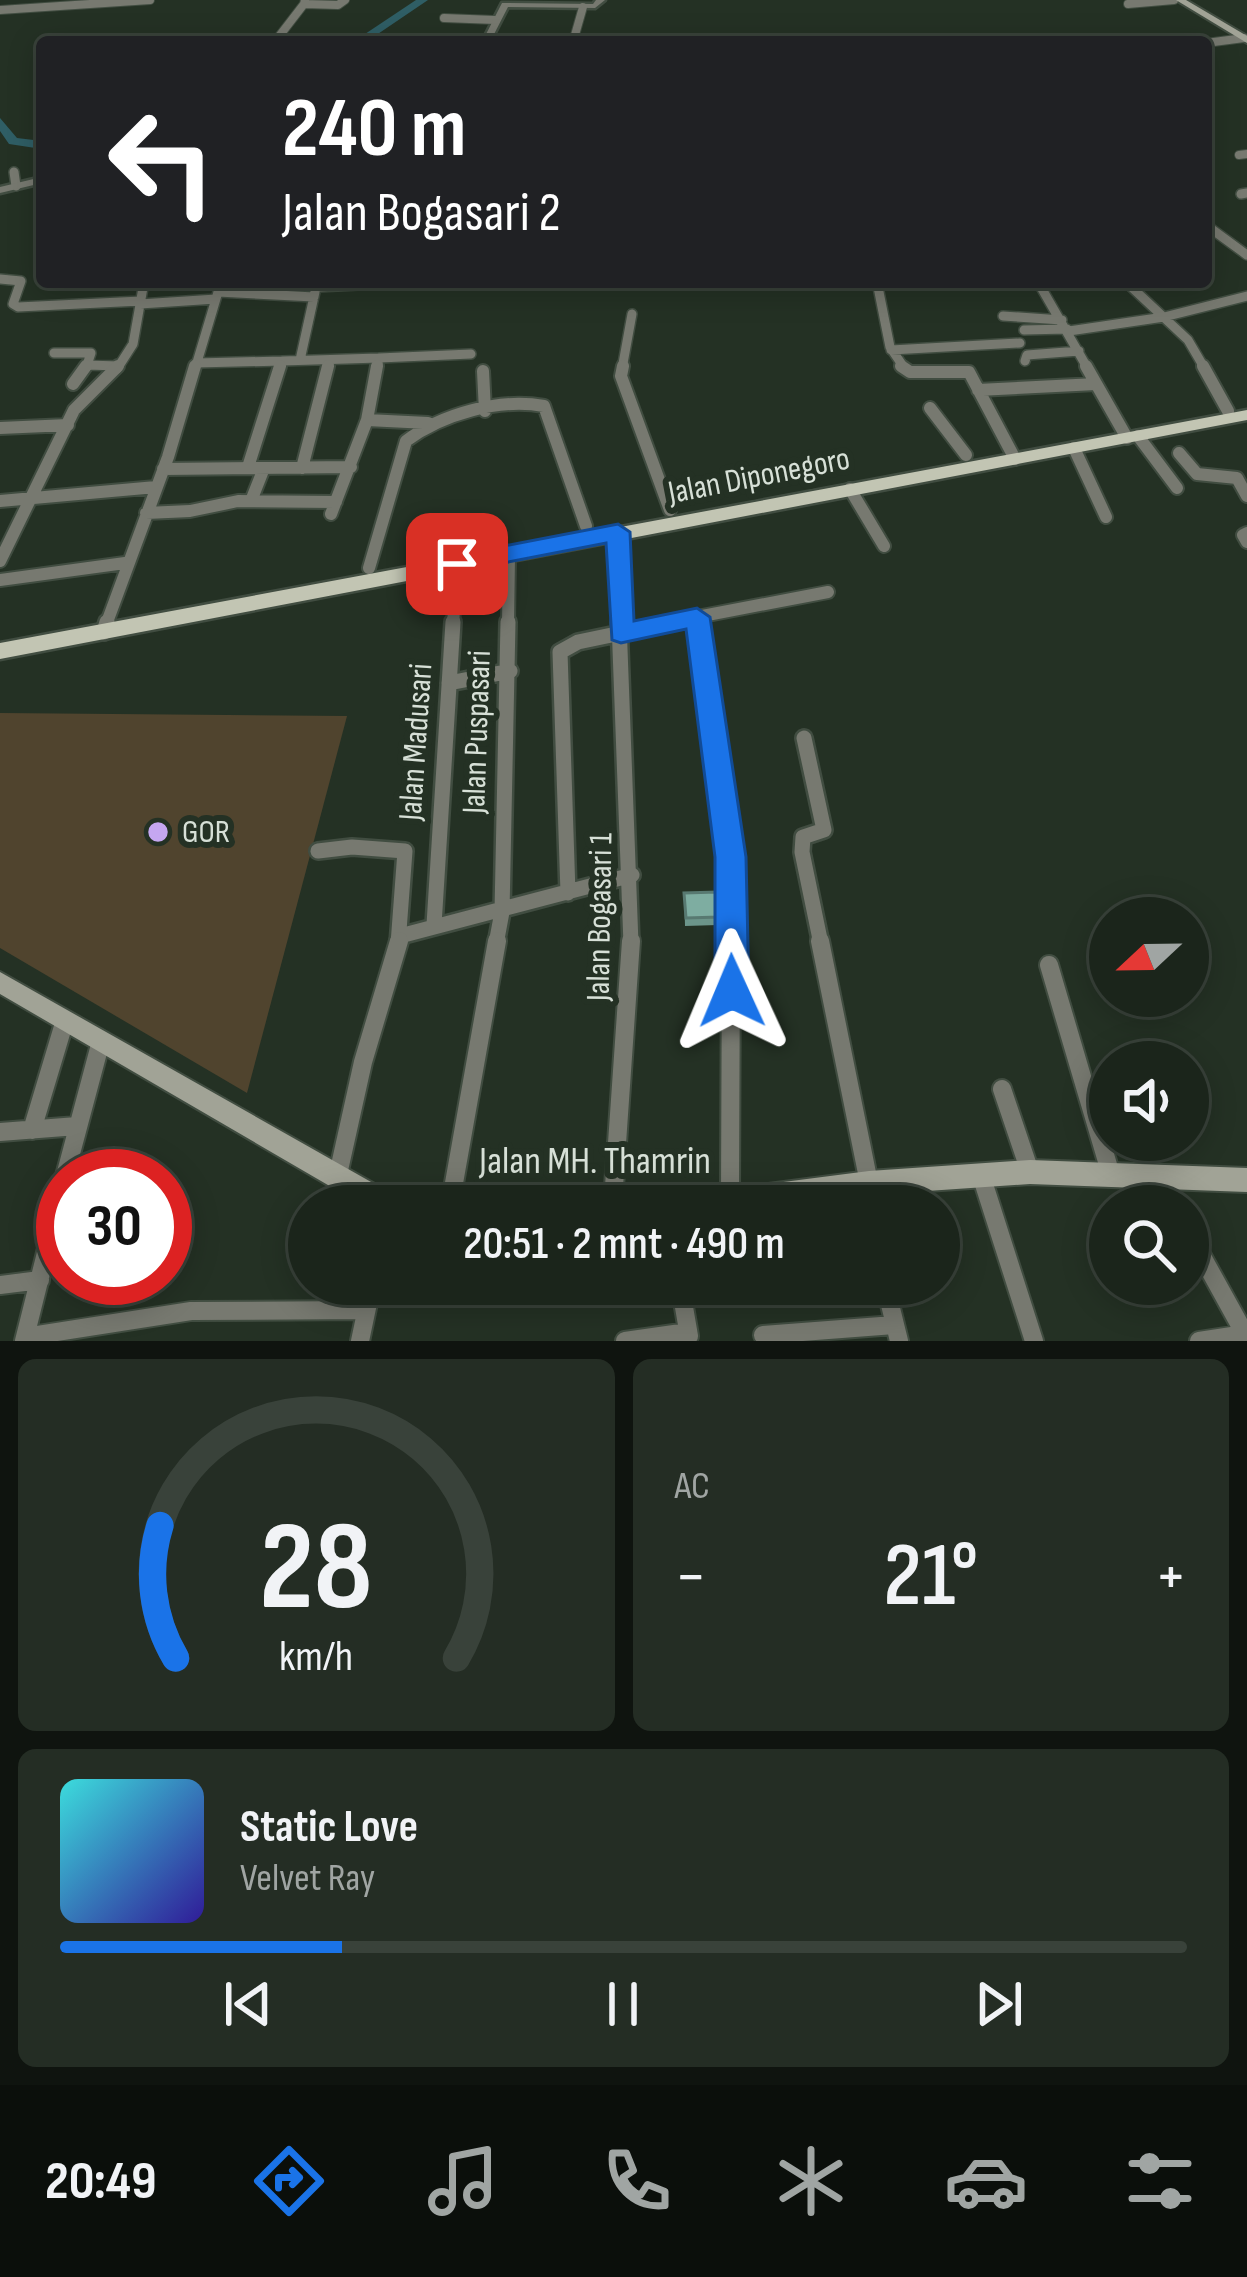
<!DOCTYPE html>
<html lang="id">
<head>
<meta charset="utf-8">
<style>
  :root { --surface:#1b251b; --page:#242d24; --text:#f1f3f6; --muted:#a0a5a3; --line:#39423a; --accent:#1a73e8 }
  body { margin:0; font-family:"Sofia Sans Condensed",sans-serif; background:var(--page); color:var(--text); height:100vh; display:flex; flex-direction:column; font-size:45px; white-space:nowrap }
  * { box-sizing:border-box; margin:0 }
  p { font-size:39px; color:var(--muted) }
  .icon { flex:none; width:66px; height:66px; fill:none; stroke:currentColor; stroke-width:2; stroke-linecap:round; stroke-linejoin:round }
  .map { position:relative; height:1341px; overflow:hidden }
  .sheet { display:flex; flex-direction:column; gap:18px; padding:18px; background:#0f140f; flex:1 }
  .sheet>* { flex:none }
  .banner { position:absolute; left:36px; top:36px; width:1176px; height:252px; border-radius:12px; box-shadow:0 6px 30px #0003,0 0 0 3px var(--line); background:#202124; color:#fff; overflow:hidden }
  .needle { width:78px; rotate:248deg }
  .controls { position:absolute; left:1089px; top:897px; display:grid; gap:24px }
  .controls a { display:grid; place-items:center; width:120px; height:120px; border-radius:50%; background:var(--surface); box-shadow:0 6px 30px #0003,0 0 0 3px var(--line); font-size:60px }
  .speed { position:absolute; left:36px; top:1149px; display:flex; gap:24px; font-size:60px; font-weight:700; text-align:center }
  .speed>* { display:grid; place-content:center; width:156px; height:156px; border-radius:50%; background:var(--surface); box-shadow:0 6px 30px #0003,0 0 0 3px var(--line); line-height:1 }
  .speed .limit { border:18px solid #d22; background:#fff; color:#111 }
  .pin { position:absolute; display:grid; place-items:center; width:102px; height:102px; color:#fff; margin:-51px; border-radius:24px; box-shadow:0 6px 18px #0006 }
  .me { position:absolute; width:132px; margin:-66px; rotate:359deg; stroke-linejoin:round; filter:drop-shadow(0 0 9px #0008) }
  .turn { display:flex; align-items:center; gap:42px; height:252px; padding:0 48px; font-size:54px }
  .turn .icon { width:156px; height:156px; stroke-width:2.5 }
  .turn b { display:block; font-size:84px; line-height:102px }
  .big { font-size:90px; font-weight:600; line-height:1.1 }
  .sheet .card { flex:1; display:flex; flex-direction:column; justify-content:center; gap:18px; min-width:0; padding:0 42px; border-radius:18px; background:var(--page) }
  .sheet .dial { align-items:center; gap:0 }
  .dial svg { height:312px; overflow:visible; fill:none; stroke:var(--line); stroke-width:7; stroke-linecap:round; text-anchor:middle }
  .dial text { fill:var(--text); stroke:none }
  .song { display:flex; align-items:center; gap:36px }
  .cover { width:144px; height:144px; border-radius:18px; background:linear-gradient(135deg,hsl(180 70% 55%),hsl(250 70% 35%)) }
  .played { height:12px; border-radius:6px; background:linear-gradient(90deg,var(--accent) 25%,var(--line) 25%) }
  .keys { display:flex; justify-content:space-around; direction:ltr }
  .heat { display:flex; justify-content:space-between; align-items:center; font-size:66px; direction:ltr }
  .sheet .tiles { flex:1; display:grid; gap:18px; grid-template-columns:1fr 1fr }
  .card:last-child { grid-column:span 2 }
  .trip { position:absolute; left:288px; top:1185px; width:672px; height:120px; border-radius:60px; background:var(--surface); box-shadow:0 6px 30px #0003,0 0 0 3px var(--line); font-weight:600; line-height:120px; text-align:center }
  .tab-bar { display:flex; height:192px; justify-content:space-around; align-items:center; background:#0b0f0b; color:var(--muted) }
  .tab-bar .icon { width:84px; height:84px }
  .tab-bar .active { color:var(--accent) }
  .tab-bar b { font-size:54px; color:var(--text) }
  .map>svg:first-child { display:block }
  .green { fill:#50442e }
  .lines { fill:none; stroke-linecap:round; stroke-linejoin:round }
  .river { fill:#2f5e65; fill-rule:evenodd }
  .minor-far4-casing { stroke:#414d41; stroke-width:10 }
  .minor-far3-casing { stroke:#414d41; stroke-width:12 }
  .minor-far2-casing { stroke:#414d41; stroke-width:16 }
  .minor-far1-casing { stroke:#414d41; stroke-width:20 }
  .minor-casing { stroke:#414d41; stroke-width:22 }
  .tertiary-casing { stroke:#414d41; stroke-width:5 }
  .secondary-casing { stroke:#414d41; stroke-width:4 }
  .primary-casing { stroke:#414d41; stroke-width:5 }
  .minor-far4 { stroke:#777970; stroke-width:8 }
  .minor-far3 { stroke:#777970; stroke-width:9 }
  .minor-far2 { stroke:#777970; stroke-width:12 }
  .minor-far1 { stroke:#777970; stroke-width:15 }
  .minor { stroke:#777970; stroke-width:18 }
  .tertiary { fill:#777970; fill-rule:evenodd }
  .secondary { fill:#a1a396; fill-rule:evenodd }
  .primary { fill:#c2c5b3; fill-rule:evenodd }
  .wall { fill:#6c958a }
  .building { fill:#7eada1; stroke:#587971; stroke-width:3 }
  .route { fill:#1a73e8; stroke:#114b97; stroke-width:3 }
  .poi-dot { fill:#c5a7f1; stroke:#243124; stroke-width:4.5 }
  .labels { text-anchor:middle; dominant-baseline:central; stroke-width:12; stroke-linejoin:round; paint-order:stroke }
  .street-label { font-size:33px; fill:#d7e0d7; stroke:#243124 }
  .poi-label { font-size:33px; fill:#d7e0d7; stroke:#243124; text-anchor:start }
  .near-street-label { font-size:39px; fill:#d7e0d7; stroke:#243124 }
</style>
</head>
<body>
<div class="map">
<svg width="1247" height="1341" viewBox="0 0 1247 1341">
  <rect width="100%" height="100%" fill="#243124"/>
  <path class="green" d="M0,713L347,716L247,1093L0,948Z"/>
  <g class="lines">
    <path class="river" d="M416,0H428L366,42H353Z
      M0,118L17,138L42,141V149L9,144L0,131Z"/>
    <g class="minor-far4-casing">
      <path id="minor-far4" d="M305,0L304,4L338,5L345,0
        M1128,4L1174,0
        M0,10L150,0
        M444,18L495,20
        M291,42L277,39L304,4
        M573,42L583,7
        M1206,43L1244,38
        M1239,155L1247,154"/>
    </g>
    <g class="minor-far3-casing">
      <path id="minor-far3" d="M14,172L16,186
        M1241,194L1247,193
        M1206,225L1247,255
        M0,279L21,281L13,304L18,307L141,301
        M877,282L890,347L905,369
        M1038,282L1088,369
        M1126,282L1188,340L1205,369
        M317,287L420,282
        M218,292L314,297
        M140,304L216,299
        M1003,316L1062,320
        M1024,330L1067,329
        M1069,331L1164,317L1247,296
        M891,350L1020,343
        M54,353H91L87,365L119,366
        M300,360L315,292
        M1025,361L1027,355L1079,351
        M196,363L282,361
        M84,369L87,365
        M117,369L133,344L144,282
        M195,369L221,282
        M279,369L282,361L379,358
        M328,369L330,360
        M377,369L379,358L471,354
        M622,369L632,314"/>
    </g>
    <g class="minor-far2-casing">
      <path id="minor-far2" d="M377,366L367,420L428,423
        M623,366L621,376L670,510
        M901,366L910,372H969L1015,459
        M1086,366L1127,438
        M1203,366L1228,411
        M483,371L485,411
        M73,384L86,366
        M978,390L1096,384
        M930,408L966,455
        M0,428L68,425
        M1138,436L1177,488
        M1074,448L1106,517
        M1179,453L1197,474L1237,478L1247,496
        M248,467L280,366
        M302,468L328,366
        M163,469L351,467
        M850,489L884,546
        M0,501L156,487
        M251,501L264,468
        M146,513L190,511L238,501L336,502
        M331,514L367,420
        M618,532L619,625
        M1247,533L1243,535L1247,542
        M0,561L74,410L118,366
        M369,568L406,441C442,414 499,398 544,406L586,526
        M0,580L125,563
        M697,617L828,592
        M106,625L168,457L195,366
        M453,625L457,564
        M508,625L509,554
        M660,625L697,617L698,625"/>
    </g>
    <g class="minor-far1-casing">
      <path id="minor-far1" d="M619,622L631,944
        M698,622L731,858V944
        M104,632L107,622
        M449,683L510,671
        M804,738L824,830L803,837L802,852L821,944
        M318,851L352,847L405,851L398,944
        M568,893L560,652L578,642L674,622
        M434,925L453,622
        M400,936L632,875
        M496,944L502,912L508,622"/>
    </g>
    <g class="minor-casing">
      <path id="minor" d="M820,941L869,1183
        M1049,965L1111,1175
        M1002,1089L1030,1172
        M32,1130L65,1020
        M0,1132L77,1126
        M981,1175L1034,1341
        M65,1176L101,1041
        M1159,1177L1175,1206
        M337,1179L363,1062L399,941
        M730,1199L731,941
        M451,1200L497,941
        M613,1201L631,941
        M1188,1231L1247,1338
        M680,1284L689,1336
        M885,1284L899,1341
        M0,1285L40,1280
        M763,1335L894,1325
        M25,1337L191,1311L366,1310
        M24,1341L63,1185
        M360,1341L372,1284
        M625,1341L688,1332
        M1199,1341L1245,1334"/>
    </g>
    <g class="tertiary-casing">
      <path id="tertiary" d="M596,0H605L595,8L508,7L490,42H482L502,3L593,4Z
        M42,177V183L0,193V187Z"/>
    </g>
    <g class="secondary-casing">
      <path id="secondary" d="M1176,0H1186L1247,36V43Z
        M0,972L387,1191L753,1186L869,1171L1030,1160L1247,1168V1192L1030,1184L869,1195L793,1206H364L0,994Z"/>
    </g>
    <g class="primary-casing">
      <path id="primary" d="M1247,410V420L0,659V643Z"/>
    </g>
    <use href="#minor-far4" class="minor-far4"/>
    <use href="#minor-far3" class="minor-far3"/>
    <use href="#minor-far2" class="minor-far2"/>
    <use href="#minor-far1" class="minor-far1"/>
    <use href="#minor" class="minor"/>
    <use href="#tertiary" class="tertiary"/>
    <use href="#secondary" class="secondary"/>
    <use href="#primary" class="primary"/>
  </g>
  <path class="wall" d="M684,893L719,917L718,925L685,926Z"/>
  <path class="building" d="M717,892L719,917L686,918L684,893Z"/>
  <path class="route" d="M618,524L630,532L634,621L697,608L710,617L746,857L749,991L744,1002L732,1007L720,1002L715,991V857L686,629L621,643L612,640L606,543L457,572L444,564L457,555Z"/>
  <circle class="poi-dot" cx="158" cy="832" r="12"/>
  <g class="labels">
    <g class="street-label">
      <text transform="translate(759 476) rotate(-11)">Jalan Diponegoro</text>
      <text transform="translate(477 732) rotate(-88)">Jalan Puspasari</text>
      <text transform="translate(416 742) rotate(-86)">Jalan Madusari</text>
      <text transform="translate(600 917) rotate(-89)">Jalan Bogasari 1</text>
    </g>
    <g class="poi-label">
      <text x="182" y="832">GOR</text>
    </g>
    <g class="near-street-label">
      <text x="595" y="1161">Jalan MH. Thamrin</text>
    </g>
  </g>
</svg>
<div class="controls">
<a><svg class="needle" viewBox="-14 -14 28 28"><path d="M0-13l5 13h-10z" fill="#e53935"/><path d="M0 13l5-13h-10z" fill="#a0a5a3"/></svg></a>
<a><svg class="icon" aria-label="sound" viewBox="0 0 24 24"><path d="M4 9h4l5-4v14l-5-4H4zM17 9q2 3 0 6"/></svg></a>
<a><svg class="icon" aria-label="search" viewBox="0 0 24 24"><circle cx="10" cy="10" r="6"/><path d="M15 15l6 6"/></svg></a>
</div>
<div class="speed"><div class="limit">30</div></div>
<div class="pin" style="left:457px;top:564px;background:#d93025"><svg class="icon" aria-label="arrive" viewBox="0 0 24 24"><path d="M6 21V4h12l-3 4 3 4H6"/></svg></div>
<svg class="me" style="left:732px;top:991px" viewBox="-20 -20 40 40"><path d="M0-17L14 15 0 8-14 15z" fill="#1a73e8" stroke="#fff" stroke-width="4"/></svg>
<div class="trip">20:51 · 2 mnt · 490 m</div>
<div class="banner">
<div class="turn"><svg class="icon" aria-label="left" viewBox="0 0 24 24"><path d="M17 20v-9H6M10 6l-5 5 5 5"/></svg><div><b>240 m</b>Jalan Bogasari 2</div></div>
</div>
</div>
<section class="sheet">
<div class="tiles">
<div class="card dial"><svg viewBox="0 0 100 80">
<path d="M14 69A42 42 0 1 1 86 69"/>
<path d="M14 69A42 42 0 0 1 10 35" stroke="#1a73e8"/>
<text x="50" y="56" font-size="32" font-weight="700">28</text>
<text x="50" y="72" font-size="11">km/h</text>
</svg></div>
<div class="card"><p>AC</p>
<div class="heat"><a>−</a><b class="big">21°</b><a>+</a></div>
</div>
<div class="card">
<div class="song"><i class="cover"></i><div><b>Static Love</b><p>Velvet Ray</p></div></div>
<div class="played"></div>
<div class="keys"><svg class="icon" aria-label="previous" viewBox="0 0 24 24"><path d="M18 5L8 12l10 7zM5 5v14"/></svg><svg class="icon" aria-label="pause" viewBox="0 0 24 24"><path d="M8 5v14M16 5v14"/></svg><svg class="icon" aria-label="next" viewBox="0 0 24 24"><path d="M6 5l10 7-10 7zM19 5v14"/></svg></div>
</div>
</div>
</section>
<nav class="tab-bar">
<b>20:49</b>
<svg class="icon active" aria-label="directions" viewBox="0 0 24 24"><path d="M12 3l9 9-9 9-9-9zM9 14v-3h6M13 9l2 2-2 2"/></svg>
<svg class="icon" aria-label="music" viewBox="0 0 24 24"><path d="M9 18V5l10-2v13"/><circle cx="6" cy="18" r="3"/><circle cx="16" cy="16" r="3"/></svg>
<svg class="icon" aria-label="phone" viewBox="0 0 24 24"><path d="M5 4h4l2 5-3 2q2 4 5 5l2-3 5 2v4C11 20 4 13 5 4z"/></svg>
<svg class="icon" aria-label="climate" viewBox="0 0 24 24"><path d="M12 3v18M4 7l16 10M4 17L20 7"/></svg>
<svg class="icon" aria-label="car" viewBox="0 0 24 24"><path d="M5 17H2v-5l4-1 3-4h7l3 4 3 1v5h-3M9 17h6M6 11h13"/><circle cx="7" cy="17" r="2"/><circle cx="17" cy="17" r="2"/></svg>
<svg class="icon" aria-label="filters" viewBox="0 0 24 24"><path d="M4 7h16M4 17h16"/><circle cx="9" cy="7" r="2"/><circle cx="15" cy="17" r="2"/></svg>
</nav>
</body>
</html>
